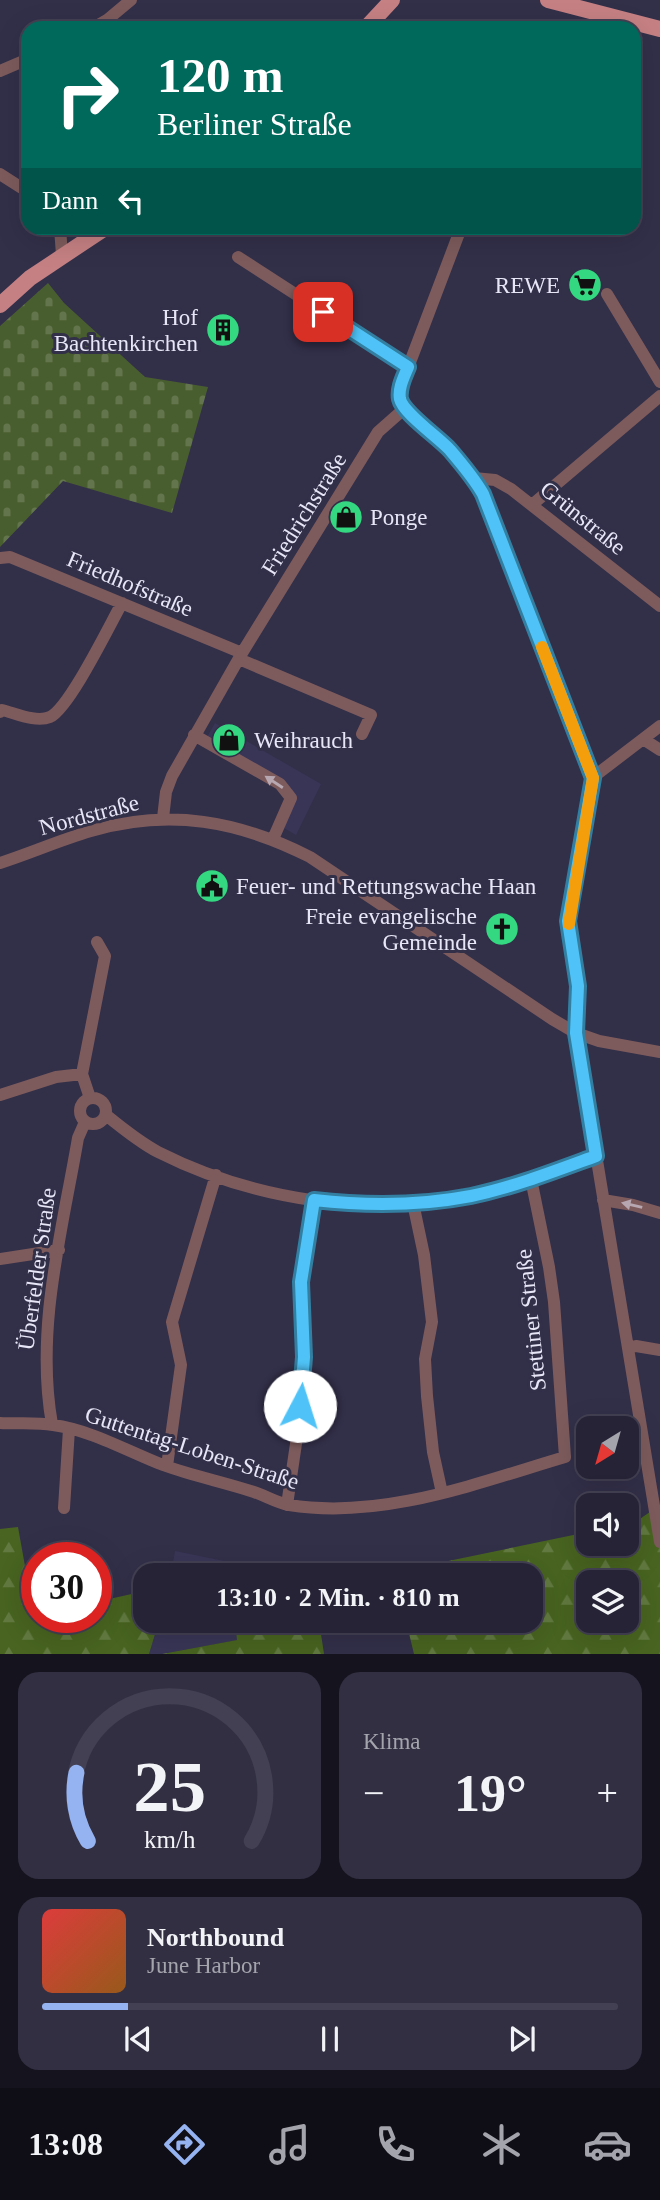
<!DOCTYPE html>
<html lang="de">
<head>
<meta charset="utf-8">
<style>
  :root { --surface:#262337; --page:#322f42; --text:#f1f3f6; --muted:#a4a4ad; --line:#424052; --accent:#95b2f1 }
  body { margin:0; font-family:"Times New Roman",serif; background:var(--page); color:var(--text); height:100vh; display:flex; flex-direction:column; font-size:26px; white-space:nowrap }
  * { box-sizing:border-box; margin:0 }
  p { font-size:23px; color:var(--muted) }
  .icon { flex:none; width:38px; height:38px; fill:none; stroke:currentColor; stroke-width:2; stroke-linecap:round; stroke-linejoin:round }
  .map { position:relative; height:1654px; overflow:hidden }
  .panel { display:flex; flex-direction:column; gap:18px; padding:18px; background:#15131e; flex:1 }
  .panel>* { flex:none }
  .banner { position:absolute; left:21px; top:21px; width:620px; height:214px; border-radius:21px; box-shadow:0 7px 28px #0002,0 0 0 2px var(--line); background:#00695c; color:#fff; overflow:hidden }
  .needle { width:46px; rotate:217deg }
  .tools { position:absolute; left:576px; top:1416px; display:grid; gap:14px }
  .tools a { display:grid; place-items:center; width:63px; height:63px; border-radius:14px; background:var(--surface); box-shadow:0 7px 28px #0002,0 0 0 2px var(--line); font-size:35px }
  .speed { position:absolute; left:21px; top:1542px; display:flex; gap:14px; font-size:35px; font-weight:700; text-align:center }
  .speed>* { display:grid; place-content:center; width:91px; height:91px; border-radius:50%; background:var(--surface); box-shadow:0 7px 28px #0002,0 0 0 2px var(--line); line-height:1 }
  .speed .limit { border:10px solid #d22; background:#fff; color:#111 }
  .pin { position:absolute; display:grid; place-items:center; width:60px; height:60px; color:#fff; margin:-30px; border-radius:14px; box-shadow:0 4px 10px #0006 }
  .me { position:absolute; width:77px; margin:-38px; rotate:5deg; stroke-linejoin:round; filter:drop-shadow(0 0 5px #0008) }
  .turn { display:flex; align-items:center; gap:24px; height:147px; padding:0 21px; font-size:32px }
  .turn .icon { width:91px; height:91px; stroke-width:2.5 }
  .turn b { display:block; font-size:49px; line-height:60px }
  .then { display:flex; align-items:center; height:66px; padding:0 21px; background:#0003; gap:14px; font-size:26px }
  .big { font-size:52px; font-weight:600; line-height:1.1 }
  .panel .widget { flex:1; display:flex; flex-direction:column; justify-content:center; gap:10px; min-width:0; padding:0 24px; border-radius:21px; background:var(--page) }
  .panel .dial { align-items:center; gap:0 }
  .dial svg { height:182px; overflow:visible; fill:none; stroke:var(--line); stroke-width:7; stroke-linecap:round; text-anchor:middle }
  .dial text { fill:var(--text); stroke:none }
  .song { display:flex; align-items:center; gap:21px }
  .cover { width:84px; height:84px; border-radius:10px; background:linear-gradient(135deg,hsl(0 70% 55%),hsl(30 70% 35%)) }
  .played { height:7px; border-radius:4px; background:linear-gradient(90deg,var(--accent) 15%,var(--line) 15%) }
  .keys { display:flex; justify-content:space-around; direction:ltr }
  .heat { display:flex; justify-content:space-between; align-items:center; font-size:38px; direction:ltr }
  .panel .tiles { flex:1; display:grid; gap:18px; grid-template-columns:1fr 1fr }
  .widget:last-child { grid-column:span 2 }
  .trip { position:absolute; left:133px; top:1563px; width:410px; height:70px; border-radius:21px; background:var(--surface); box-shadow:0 7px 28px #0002,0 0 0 2px var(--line); font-weight:600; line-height:70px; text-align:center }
  .tab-bar { display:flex; height:112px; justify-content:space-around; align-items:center; background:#0f0e16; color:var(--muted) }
  .tab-bar .icon { width:49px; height:49px }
  .tab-bar .active { color:var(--accent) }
  .tab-bar b { font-size:32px; color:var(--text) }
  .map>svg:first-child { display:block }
  .built { fill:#393556 }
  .forest { fill:url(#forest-firs); fill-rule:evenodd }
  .cemetery { fill:url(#cemetery-stones) }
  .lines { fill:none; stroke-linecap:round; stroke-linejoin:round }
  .minor { stroke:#7d5b5c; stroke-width:12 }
  .major { stroke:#c58083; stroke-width:16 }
  .oneway { fill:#b7a7b1 }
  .route-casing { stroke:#337fa1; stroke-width:18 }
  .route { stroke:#4fc3f7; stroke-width:12 }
  .slow { stroke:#f59e0b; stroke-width:12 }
  .labels { text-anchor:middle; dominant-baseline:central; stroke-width:6; stroke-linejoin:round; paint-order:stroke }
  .poi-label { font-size:23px; fill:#e7e6f7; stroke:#322f49; text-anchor:end }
  .street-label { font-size:23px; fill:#e7e6f7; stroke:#322f49 }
</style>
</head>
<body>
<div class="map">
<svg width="660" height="1654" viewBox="0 0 660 1654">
  <defs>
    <pattern id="forest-firs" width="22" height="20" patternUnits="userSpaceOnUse" patternTransform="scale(1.75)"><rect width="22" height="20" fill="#486420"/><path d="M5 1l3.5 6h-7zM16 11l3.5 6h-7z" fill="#627a41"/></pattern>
    <pattern id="cemetery-stones" width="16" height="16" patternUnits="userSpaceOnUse" patternTransform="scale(1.75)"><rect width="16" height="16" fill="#495e2e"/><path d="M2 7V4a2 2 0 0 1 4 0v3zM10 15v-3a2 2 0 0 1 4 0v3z" fill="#63754d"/></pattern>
  </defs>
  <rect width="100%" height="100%" fill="#322f49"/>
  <path class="built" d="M215,723L321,784L296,835L282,827L292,789L207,737Z
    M175,1551L244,1565L242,1575H171Z
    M159,1621H235L238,1640L162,1654H149Z"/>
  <path class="forest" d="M660,1505V1654H414L406,1621L530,1620V1575H396L395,1572L588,1532V1544H626L627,1525L634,1523ZM588,1582H626V1620H588Z
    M18,1527L33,1611H37V1617H96V1602L145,1591V1620L159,1621L149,1654H0V1529Z
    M235,1620L319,1621L324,1654H162L237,1640Z"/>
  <path class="cemetery" d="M48,283L64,303L145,377L208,387L172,513L63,481L0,547V326Z"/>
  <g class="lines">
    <path class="minor" d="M93,28L107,20L131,0
      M0,71L28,59
      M0,174L28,192
      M60,228L62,255
      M77,228L89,238
      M461,228L401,386L400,397L404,409L449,449L474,478L483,494L592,778L568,921L578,986L576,1033L660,1542
      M238,257L408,367
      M607,294L660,382
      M474,478L495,480L511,489L660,606
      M533,504L660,396
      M0,558L10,557L242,653
      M239,659L371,715L362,734
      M0,712L2,710C15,713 36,723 50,717C70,707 109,626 122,603
      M194,735L280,784L291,798L273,839
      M643,739L660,750
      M592,778L660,726
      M163,818L166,792L172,776L242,653L378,432L404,409
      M0,863C31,853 60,840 91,831C170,808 239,821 310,857L552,1019L576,1033L599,1041L660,1052
      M0,1095L56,1077L82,1074
      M80 1111a13 13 0 1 1 26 0a13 13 0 1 1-26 0Z
      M90,1098L82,1074L105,956L97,942
      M106,1115C122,1128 139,1142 158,1152C253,1200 370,1218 474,1195C516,1186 556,1170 596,1156
      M603,1200L633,1205L660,1213
      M413,1203L424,1255L432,1322L425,1359L427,1396L433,1452L442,1493
      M0,1259L59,1250
      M628,1348L636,1346L660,1350
      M0,1423C17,1424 36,1422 53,1425C91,1430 127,1451 163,1465C193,1476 224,1482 254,1492C266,1496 277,1503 289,1505C382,1520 477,1483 565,1457L554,1302L549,1267L531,1179
      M52,1424C35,1329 62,1232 78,1138L85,1122
      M167,1466L181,1365L172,1322L216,1175
      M287,1505L298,1430L304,1357L301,1282L314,1200
      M64,1508L69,1429"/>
    <path class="major" d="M548,0L660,29
      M366,28L392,0
      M0,305L30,278L105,228"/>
  </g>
  <defs><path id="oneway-solid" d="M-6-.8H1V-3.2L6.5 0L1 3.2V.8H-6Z" transform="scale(1.75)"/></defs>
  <g class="oneway">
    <use href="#oneway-solid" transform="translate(274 782) rotate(-147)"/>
    <use href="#oneway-solid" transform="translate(632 1205) rotate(-167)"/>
  </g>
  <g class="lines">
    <g class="route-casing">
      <path id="route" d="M300,1406L304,1357L301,1282L314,1200C367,1206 419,1206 471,1196C514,1187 555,1171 596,1156L576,1033L578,986L568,921L593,778L483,494C474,478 462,464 450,450C438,437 403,413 400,399C398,388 404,377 408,367L323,312"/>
    </g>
    <use href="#route" class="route"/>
    <path class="slow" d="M542,647L593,778L569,924"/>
  </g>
  <defs>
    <g id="supermarket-disc" transform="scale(1.75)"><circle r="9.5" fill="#33d881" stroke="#322f49"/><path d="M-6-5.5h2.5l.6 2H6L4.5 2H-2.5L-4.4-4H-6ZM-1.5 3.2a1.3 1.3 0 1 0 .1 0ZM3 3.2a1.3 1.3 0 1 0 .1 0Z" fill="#111"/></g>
    <g id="building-disc" transform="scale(1.75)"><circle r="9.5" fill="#33d881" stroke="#322f49"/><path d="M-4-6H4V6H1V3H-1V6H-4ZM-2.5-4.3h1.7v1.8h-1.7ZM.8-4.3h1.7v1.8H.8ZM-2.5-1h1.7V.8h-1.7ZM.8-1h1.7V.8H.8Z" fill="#111"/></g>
    <g id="shop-disc" transform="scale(1.75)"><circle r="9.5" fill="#33d881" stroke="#322f49"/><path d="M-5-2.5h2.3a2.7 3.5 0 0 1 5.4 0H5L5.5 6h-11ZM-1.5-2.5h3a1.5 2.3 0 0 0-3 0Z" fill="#111"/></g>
    <g id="civic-disc" transform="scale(1.75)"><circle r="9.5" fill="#33d881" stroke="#322f49"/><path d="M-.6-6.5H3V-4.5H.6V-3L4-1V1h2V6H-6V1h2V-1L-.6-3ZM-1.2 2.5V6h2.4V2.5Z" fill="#111"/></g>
    <g id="church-disc" transform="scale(1.75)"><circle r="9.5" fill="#33d881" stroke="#322f49"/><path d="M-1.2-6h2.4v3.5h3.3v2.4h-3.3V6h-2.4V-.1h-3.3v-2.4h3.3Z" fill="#111"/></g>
  </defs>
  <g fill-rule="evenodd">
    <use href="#supermarket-disc" x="585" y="285"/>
    <use href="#building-disc" x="223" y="330"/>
    <use href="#shop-disc" x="346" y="517"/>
    <use href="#shop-disc" x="229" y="740"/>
    <use href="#civic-disc" x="212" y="886"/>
    <use href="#church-disc" x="502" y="929"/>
  </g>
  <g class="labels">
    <g class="poi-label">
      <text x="560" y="285">REWE</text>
      <text x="198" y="317">Hof<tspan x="198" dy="26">Bachtenkirchen</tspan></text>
      <text x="370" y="517" text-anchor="start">Ponge</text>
      <text x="254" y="740" text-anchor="start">Weihrauch</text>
      <text x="236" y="886" text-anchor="start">Feuer- und Rettungswache Haan</text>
      <text x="477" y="916">Freie evangelische<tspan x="477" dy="26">Gemeinde</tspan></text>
    </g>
    <g class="street-label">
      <text transform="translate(304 514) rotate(-58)">Friedrichstraße</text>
      <text transform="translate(583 518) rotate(39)">Grünstraße</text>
      <text transform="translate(130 584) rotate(23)">Friedhofstraße</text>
      <text transform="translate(89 815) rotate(-15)">Nordstraße</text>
      <text transform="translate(37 1269) rotate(-82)">Überfelder Straße</text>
      <text transform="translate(531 1320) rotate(-96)">Stettiner Straße</text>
      <text transform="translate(192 1448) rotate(18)">Guttentag-Loben-Straße</text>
    </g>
  </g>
</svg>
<div class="tools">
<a><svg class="needle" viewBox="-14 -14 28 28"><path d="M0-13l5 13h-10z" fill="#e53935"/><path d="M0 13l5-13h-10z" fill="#a4a4ad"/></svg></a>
<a><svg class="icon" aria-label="sound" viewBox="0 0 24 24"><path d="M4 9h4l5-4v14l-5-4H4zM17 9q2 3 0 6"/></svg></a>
<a><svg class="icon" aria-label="layers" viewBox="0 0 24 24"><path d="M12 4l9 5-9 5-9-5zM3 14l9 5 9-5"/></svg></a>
</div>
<div class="speed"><div class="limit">30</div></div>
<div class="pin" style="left:323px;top:312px;background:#d93025"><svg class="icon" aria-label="arrive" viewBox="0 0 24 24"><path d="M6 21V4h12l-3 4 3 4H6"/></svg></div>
<svg class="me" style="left:300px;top:1406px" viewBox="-20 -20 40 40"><circle r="19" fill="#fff"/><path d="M0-13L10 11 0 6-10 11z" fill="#4fc3f7"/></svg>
<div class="trip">13:10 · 2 Min. · 810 m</div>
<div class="banner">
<div class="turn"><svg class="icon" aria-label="right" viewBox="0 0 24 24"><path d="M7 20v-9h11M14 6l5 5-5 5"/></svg><div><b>120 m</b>Berliner Straße</div></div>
<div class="then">Dann<svg class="icon" aria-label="left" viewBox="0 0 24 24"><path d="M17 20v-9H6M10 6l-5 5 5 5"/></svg></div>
</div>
</div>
<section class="panel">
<div class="tiles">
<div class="widget dial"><svg viewBox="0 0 100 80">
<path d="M14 69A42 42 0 1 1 86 69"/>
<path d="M14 69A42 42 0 0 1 9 39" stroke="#95b2f1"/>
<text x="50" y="56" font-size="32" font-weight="700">25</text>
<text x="50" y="72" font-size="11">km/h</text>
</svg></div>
<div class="widget"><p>Klima</p>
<div class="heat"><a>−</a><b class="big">19°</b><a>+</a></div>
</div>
<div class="widget">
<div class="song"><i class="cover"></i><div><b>Northbound</b><p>June Harbor</p></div></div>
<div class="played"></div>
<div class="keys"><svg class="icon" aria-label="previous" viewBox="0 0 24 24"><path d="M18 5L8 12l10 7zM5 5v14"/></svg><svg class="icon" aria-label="pause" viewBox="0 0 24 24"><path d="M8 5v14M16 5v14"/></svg><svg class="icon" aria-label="next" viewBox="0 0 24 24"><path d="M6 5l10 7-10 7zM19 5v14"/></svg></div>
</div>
</div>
</section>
<nav class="tab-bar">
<b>13:08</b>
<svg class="icon active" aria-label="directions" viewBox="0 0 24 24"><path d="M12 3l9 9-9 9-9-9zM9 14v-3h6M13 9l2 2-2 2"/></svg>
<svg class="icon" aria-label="music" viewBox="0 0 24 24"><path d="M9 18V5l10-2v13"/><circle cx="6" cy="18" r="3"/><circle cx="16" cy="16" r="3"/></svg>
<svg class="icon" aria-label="phone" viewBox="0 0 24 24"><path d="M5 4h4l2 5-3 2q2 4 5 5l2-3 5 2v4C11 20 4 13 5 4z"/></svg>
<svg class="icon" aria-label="climate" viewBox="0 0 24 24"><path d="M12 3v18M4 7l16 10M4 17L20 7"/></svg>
<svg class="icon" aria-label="car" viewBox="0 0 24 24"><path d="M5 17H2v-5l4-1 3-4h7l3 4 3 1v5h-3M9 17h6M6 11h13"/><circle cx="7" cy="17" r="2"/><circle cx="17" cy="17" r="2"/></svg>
</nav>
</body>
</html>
